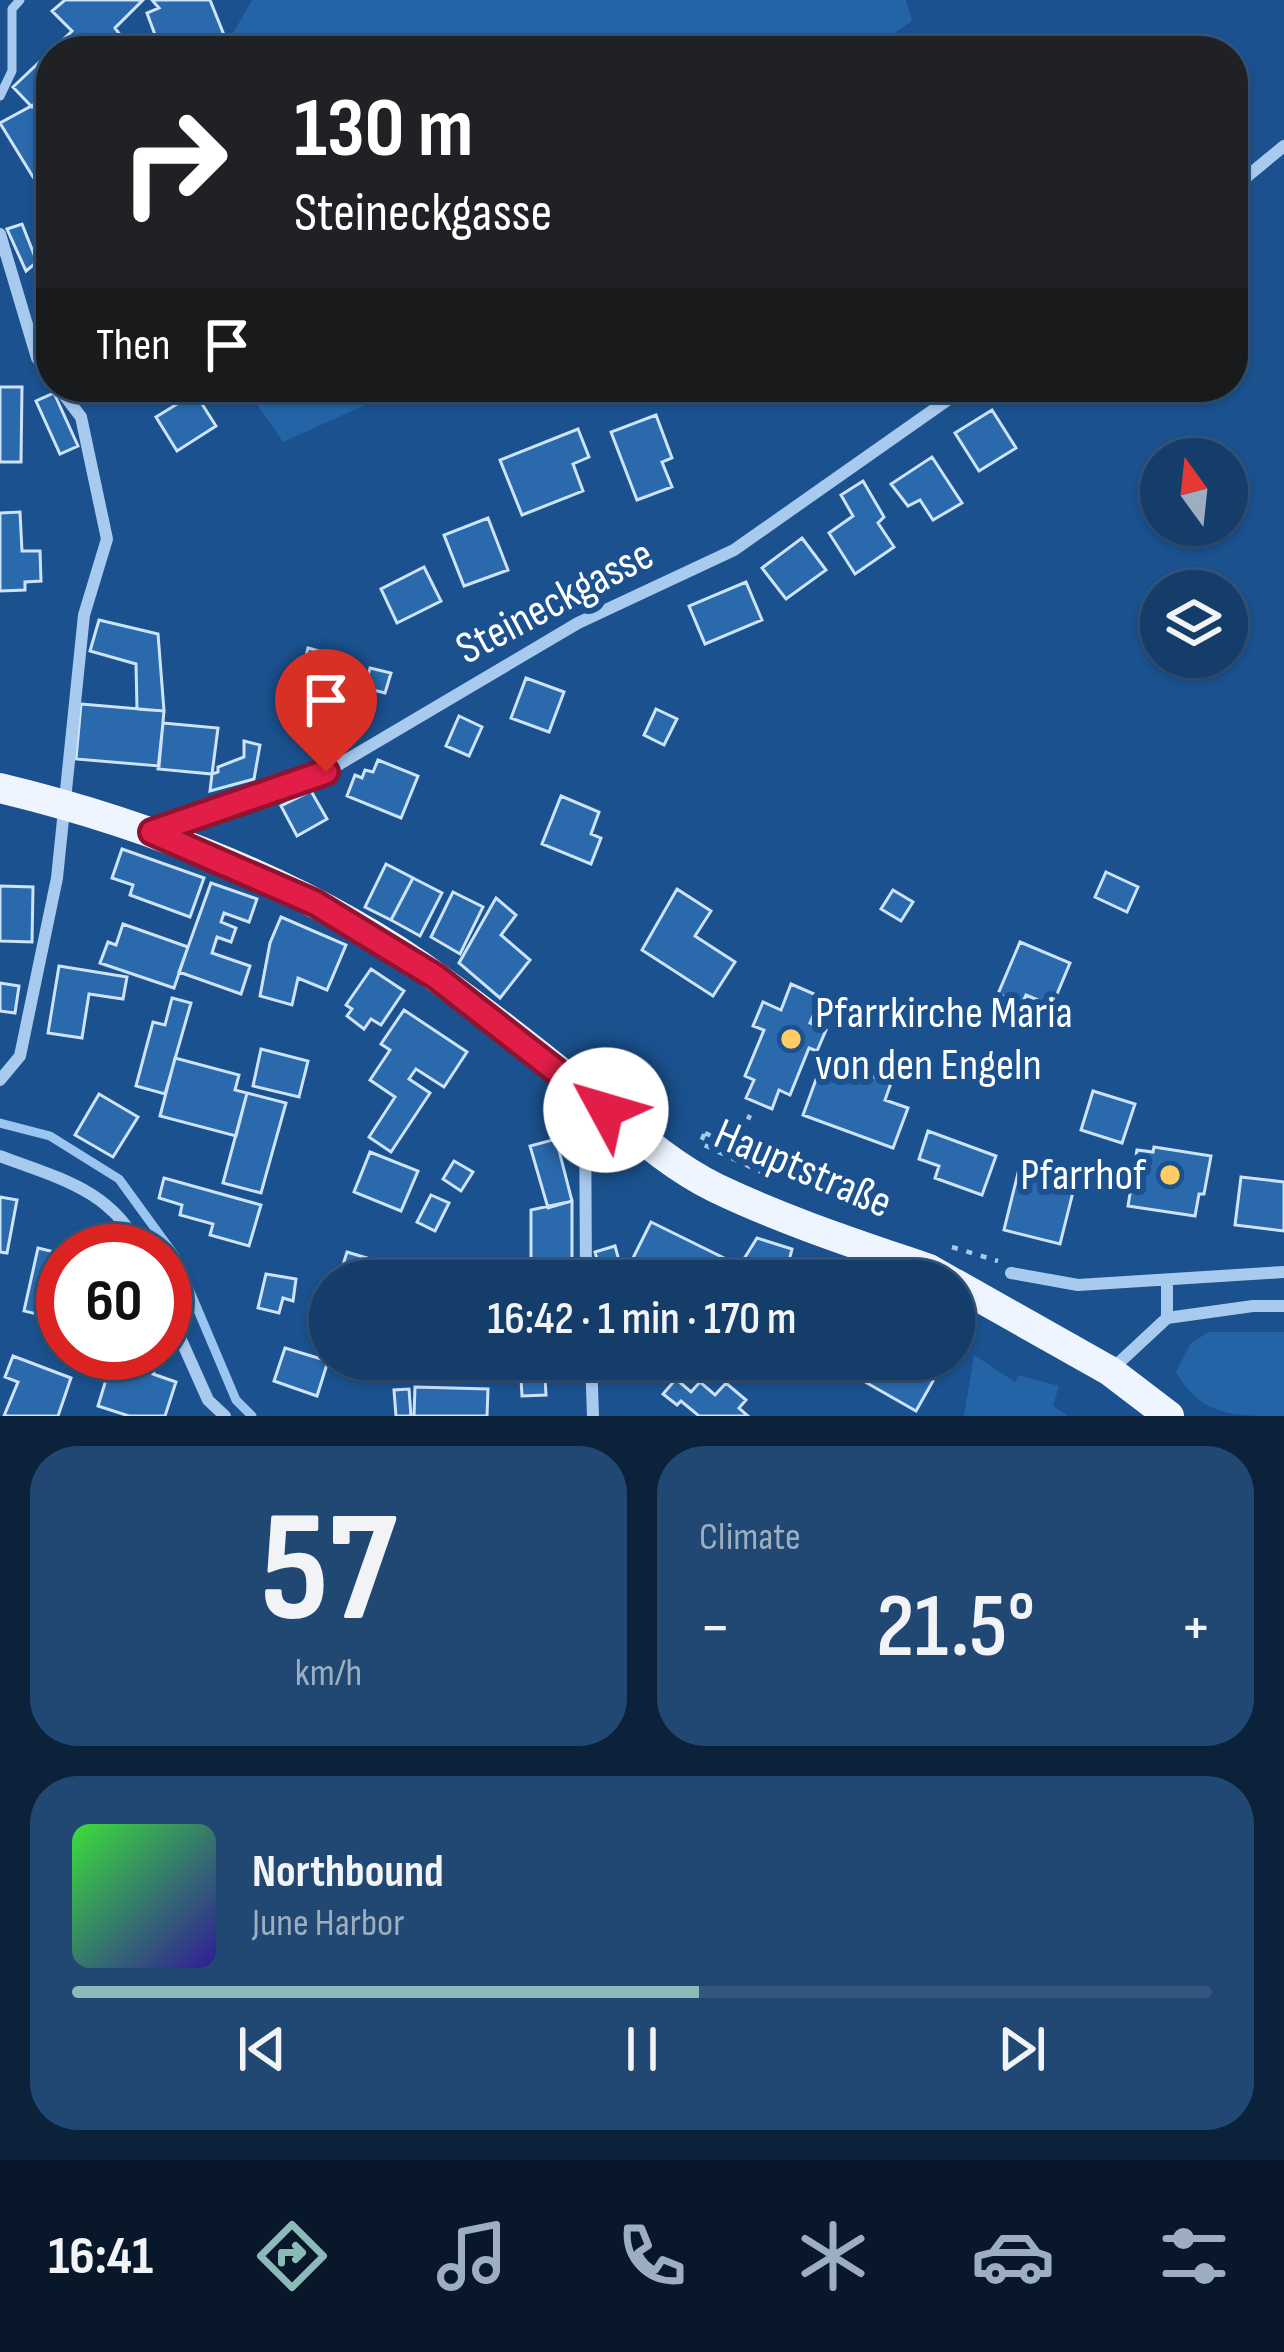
<!DOCTYPE html>
<html lang="en">
<head>
<meta charset="utf-8">
<style>
  :root { --surface:#143d6a; --page:#214872; --text:#f1f3f6; --muted:#9daec1; --line:#33567e; --accent:#8bbbb9 }
  body { margin:0; font-family:"Sofia Sans Condensed",sans-serif; background:var(--page); color:var(--text); height:100vh; display:flex; flex-direction:column; font-size:45px; white-space:nowrap }
  * { box-sizing:border-box; margin:0 }
  p { font-size:39px; color:var(--muted) }
  .icon { flex:none; width:66px; height:66px; fill:none; stroke:currentColor; stroke-width:2; stroke-linecap:round; stroke-linejoin:round }
  .map { position:relative; height:1416px; overflow:hidden }
  .drawer { display:flex; flex-direction:column; gap:30px; padding:30px; background:#0b223a; flex:1 }
  .drawer>* { flex:none }
  .top-card { position:absolute; left:36px; top:36px; width:1212px; height:366px; border-radius:48px; box-shadow:0 3px 9px #0004,0 0 0 3px var(--line); background:#202124; color:#fff; overflow:hidden }
  .needle { width:78px; rotate:345deg }
  .controls { position:absolute; left:1140px; top:438px; display:grid; gap:24px }
  .controls a { display:grid; place-items:center; width:108px; height:108px; border-radius:50%; background:var(--surface); box-shadow:0 3px 9px #0004,0 0 0 3px var(--line); font-size:60px }
  .speed { position:absolute; left:36px; top:1224px; display:flex; gap:24px; font-size:60px; font-weight:700; text-align:center }
  .speed>* { display:grid; place-content:center; width:156px; height:156px; border-radius:50%; background:var(--surface); box-shadow:0 3px 9px #0004,0 0 0 3px var(--line); line-height:1 }
  .speed .limit { border:18px solid #d22; background:#fff; color:#111 }
  .pin { position:absolute; display:grid; place-items:center; width:102px; height:102px; color:#fff; margin:-123px -51px; border-radius:50% 50% 50% 0; rotate:-45deg; box-shadow:0 0 12px #0007 }
  .pin .icon { rotate:45deg }
  .me { position:absolute; width:132px; margin:-66px; rotate:309deg; stroke-linejoin:round; filter:drop-shadow(0 0 9px #0008) }
  .turn { display:flex; align-items:center; gap:42px; height:252px; padding:0 60px; font-size:54px }
  .turn .icon { width:156px; height:156px; stroke-width:2.5 }
  .turn b { display:block; font-size:84px; line-height:102px }
  .then { display:flex; align-items:center; height:114px; padding:0 60px; background:#0003; gap:24px; font-size:45px }
  .big { font-size:90px; font-weight:600; line-height:1.1 }
  .drawer .card { flex:1; display:flex; flex-direction:column; justify-content:center; gap:18px; min-width:0; padding:0 42px; border-radius:48px; background:var(--page) }
  .drawer .dial { align-items:center; gap:0 }
  .dial b { font-size:156px; line-height:1 }
  .song { display:flex; align-items:center; gap:36px }
  .cover { width:144px; height:144px; border-radius:18px; background:linear-gradient(135deg,hsl(120 70% 55%),hsl(250 70% 35%)) }
  .played { height:12px; border-radius:6px; background:linear-gradient(90deg,var(--accent) 55%,var(--line) 55%) }
  .keys { display:flex; justify-content:space-around; direction:ltr }
  .heat { display:flex; justify-content:space-between; align-items:center; font-size:66px; direction:ltr }
  .drawer .tiles { flex:1; display:grid; gap:30px; grid-template-columns:1fr 1fr }
  .card:last-child { grid-column:span 2 }
  .trip { position:absolute; left:309px; top:1260px; width:666px; height:120px; border-radius:60px; background:var(--surface); box-shadow:0 3px 9px #0004,0 0 0 3px var(--line); font-weight:600; line-height:120px; text-align:center }
  .menu { display:flex; height:192px; justify-content:space-around; align-items:center; background:#08182a; color:var(--muted) }
  .menu .icon { width:84px; height:84px }
  .menu .active { color:var(--accent) }
  .menu b { font-size:54px; color:var(--text) }
  .map>svg:first-child { display:block }
  .green { fill:#2364a7 }
  .lines { fill:none; stroke-linecap:round; stroke-linejoin:round }
  .stream { stroke:#9ac5f0; stroke-width:9 }
  .building { fill:#2969ac; stroke:#cde3fa; stroke-width:3 }
  .path { stroke:#a7caee; stroke-width:4.5; stroke-dasharray:6 9; stroke-linecap:butt }
  .lane { stroke:#a7caee; stroke-width:9 }
  .street { stroke:#a7caee; stroke-width:12 }
  .primary { stroke:#eef5ff; stroke-width:30 }
  .route-casing { stroke:#92132f; stroke-width:30 }
  .route { stroke:#e11d48; stroke-width:21 }
  .poi-dot { fill:#ffcc64; stroke:#1a518e; stroke-width:4.5 }
  .labels { text-anchor:middle; dominant-baseline:central; stroke-width:12; stroke-linejoin:round; paint-order:stroke }
  .street-label { font-size:45px; fill:#fff; stroke:#1a518e }
  .poi-label { font-size:45px; fill:#fff; stroke:#1a518e; text-anchor:start }
</style>
</head>
<body>
<div class="map">
<svg width="1284" height="1416" viewBox="0 0 1284 1416">
  <rect width="100%" height="100%" fill="#1a518e"/>
  <path class="green" d="M252,0H906L912,21L869,51H223Z
    M245,387H405L283,442Z
    M1209,1332H1284V1416C1231,1416 1201,1416 1176,1372L1191,1343Z
    M974,1355L1015,1382L1019,1375L1059,1386L1053,1406L1068,1416H964Z"/>
  <g class="lines">
    <path class="stream" d="M0,1123L50,1136L119,1179L175,1256L236,1400L252,1416"/>
  </g>
  <path class="building" d="M65,0H143L115,28L126,43L117,51H51V101L48,97L32,107L13,87L72,31L52,11Z
    M152,0H210L226,40L200,51H161L147,13L159,8Z
    M48,97L51,166L33,177L0,123Z
    M22,224L37,262L26,271L7,229Z
    M0,387H22L21,462H0Z
    M54,393L78,446L60,454L36,401Z
    M195,393L216,426L177,451L156,417Z
    M992,410L1016,448L979,471L955,433Z
    M656,415L672,458L662,462L672,487L637,500L611,432Z
    M578,429L589,457L573,464L583,491L522,515L500,460Z
    M932,457L962,503L933,520L920,500L908,506L891,484Z
    M863,481L884,517L878,523L894,547L855,574L829,533L853,516L841,495Z
    M20,512L22,551H40L41,581L25,582V590L0,591V513Z
    M488,518L508,570L464,586L444,535Z
    M802,538L826,570L786,599L762,568Z
    M424,567L441,601L397,623L381,589Z
    M746,582L762,620L705,644L689,606Z
    M99,620L158,634L164,711L137,709L136,664L90,651Z
    M308,648L331,654L325,675L362,685L355,709L296,693Z
    M370,668L391,673L385,693L365,688Z
    M526,678L564,692L549,732L511,718Z
    M81,704L164,711L159,766L76,759Z
    M656,709L677,719L664,745L644,735Z
    M459,716L482,727L469,756L446,746Z
    M163,723L218,728L212,774L158,769Z
    M244,741L260,745L254,779L210,791L212,774L218,772V767L244,757Z
    M378,760L418,776L401,818L347,796L355,775L362,778L365,770L373,772Z
    M311,791L327,819L297,836L281,806Z
    M561,796L599,812L591,834L601,838L591,864L542,844Z
    M122,849L204,878L190,917L130,895L133,885L112,878Z
    M386,864L413,878L391,920L365,907Z
    M1106,872L1138,887L1127,912L1095,897Z
    M413,878L442,893L420,936L391,920Z
    M211,883L257,899L249,922L224,913L221,922L236,928L231,942L217,937L212,953L250,966L241,994L179,972Z
    M0,886L33,887L32,942L0,941Z
    M677,889L711,911L695,936L735,962L713,996L642,950Z
    M893,890L913,902L901,921L881,909Z
    M453,892L483,907L460,954L431,937Z
    M496,898L516,915L501,935L530,960L500,998L459,963Z
    M281,917L346,945L327,990L298,978L292,1005L260,996L270,943Z
    M123,924L188,947L174,988L100,963L108,942L116,945Z
    M1020,942L1070,963L1052,1006L1026,995L1022,1004L998,994Z
    M59,966L127,977L123,999L89,994L82,1038L48,1033Z
    M371,969L404,991L381,1025L371,1019L364,1029L347,1016L352,1009L346,1005Z
    M0,983L19,986L15,1013L0,1011Z
    M791,984L821,997L810,1023L826,1030L817,1051L809,1048L790,1095L779,1090L772,1109L746,1098L754,1080L745,1076L764,1030L753,1026L763,1002L781,1010Z
    M172,998L191,1003L165,1094L136,1086L153,1022L165,1025Z
    M404,1010L467,1052L444,1087L416,1069L409,1079L430,1093L391,1152L369,1137L395,1097L370,1080L390,1050L381,1044Z
    M261,1049L308,1061L299,1097L253,1086Z
    M175,1058L239,1075L235,1090L247,1093L236,1136L160,1116Z
    M846,1067L891,1083L885,1100L908,1108L893,1148L803,1115L818,1074L841,1082Z
    M1093,1091L1135,1104L1122,1143L1081,1130Z
    M247,1093L286,1103L261,1193L223,1183Z
    M99,1094L138,1117L113,1157L75,1135Z
    M928,1131L996,1156L982,1195L935,1178L939,1166L919,1159Z
    M556,1139L572,1201L548,1208L530,1146Z
    M1154,1147L1211,1156L1204,1194H1199L1195,1216L1128,1206L1137,1150L1153,1152Z
    M370,1152L418,1171L401,1211L354,1192Z
    M454,1161L473,1172L461,1191L443,1179Z
    M1018,1173L1074,1188L1060,1244L1004,1230Z
    M1241,1177L1284,1182V1231L1235,1225Z
    M164,1178L261,1205L249,1246L210,1235L213,1224L180,1215L182,1205L159,1198Z
    M431,1195L449,1203L435,1231L417,1222Z
    M0,1197L17,1200L7,1253L0,1252Z
    M572,1201V1260H531V1210Z
    M651,1222L726,1259L718,1281H650L627,1270Z
    M757,1238L792,1249L790,1257L808,1267L812,1260L849,1281H718L726,1259L744,1270L747,1265L742,1262Z
    M615,1246L623,1275L632,1281H603L595,1252Z
    M38,1248L63,1254L49,1317L24,1311Z
    M347,1252L397,1267L393,1281H338Z
    M266,1274L296,1279L293,1301L283,1298L279,1313L258,1308Z
    M285,1348L328,1361L317,1396L274,1381Z
    M91,1353H160L153,1374L176,1382L165,1416H129L98,1406L112,1360Z
    M13,1356L71,1378L58,1416H4L18,1382L5,1377Z
    M544,1359L546,1395L522,1396L520,1360Z
    M825,1359H937L931,1370L933,1381L916,1411Z
    M676,1379L691,1392L700,1382L715,1395L726,1383L746,1400L739,1408L748,1416H699L681,1401L677,1405L663,1394Z
    M415,1387L488,1389L487,1416H414Z
    M409,1389L411,1416H396L394,1390Z"/>
  <g class="lines">
    <path class="path" d="M705,1133L766,1162L761,1172L700,1143Z
      M736,1147L750,1115
      M952,1247L998,1261"/>
    <path class="lane" d="M0,96L12,71V9L20,0"/>
    <path class="street" d="M1233,188L1284,146
      M0,234L37,358L51,377
      M162,829L326,772L578,623L734,550L966,387
      M0,1080L20,1056L57,878L84,615L107,539L81,417L58,387
      M585,1096L586,1281
      M0,1156C58,1178 113,1190 141,1251
      M1011,1273L1078,1285L1284,1272
      M1167,1283V1318
      M165,1304L208,1400L225,1416
      M591,1359L593,1416
      M1110,1371L1167,1318L1253,1306H1284"/>
    <path class="primary" d="M0,788C150,824 315,888 440,980C489,1015 537,1053 584,1091C626,1125 667,1164 716,1188C785,1221 856,1244 929,1269L950,1281
      M954,1283L1110,1371L1169,1416"/>
  </g>
  <g class="lines">
    <g class="route-casing">
      <path id="route" d="M326,772L152,832L315,903L436,977L606,1110"/>
    </g>
    <use href="#route" class="route"/>
  </g>
  <g class="poi-dot">
    <circle cx="791" cy="1039" r="12"/>
    <circle cx="1170" cy="1175" r="12"/>
  </g>
  <g class="labels">
    <g class="street-label">
      <text transform="translate(555 602) rotate(-28)">Steineckgasse</text>
      <text transform="translate(803 1169) rotate(23)">Hauptstraße</text>
    </g>
    <g class="poi-label">
      <text x="815" y="1013">Pfarrkirche Maria<tspan x="815" dy="52">von den Engeln</tspan></text>
      <text x="1146" y="1175" text-anchor="end">Pfarrhof</text>
    </g>
  </g>
</svg>
<div class="controls">
<a><svg class="needle" viewBox="-14 -14 28 28"><path d="M0-13l5 13h-10z" fill="#e53935"/><path d="M0 13l5-13h-10z" fill="#9daec1"/></svg></a>
<a><svg class="icon" aria-label="layers" viewBox="0 0 24 24"><path d="M12 4l9 5-9 5-9-5zM3 14l9 5 9-5"/></svg></a>
</div>
<div class="speed"><div class="limit">60</div></div>
<div class="pin" style="left:326px;top:772px;background:#d93025"><svg class="icon" aria-label="arrive" viewBox="0 0 24 24"><path d="M6 21V4h12l-3 4 3 4H6"/></svg></div>
<svg class="me" style="left:606px;top:1110px" viewBox="-20 -20 40 40"><circle r="19" fill="#fff"/><path d="M0-13L10 11 0 6-10 11z" fill="#e11d48"/></svg>
<div class="trip">16:42 · 1 min · 170 m</div>
<div class="top-card">
<div class="turn"><svg class="icon" aria-label="right" viewBox="0 0 24 24"><path d="M7 20v-9h11M14 6l5 5-5 5"/></svg><div><b>130 m</b>Steineckgasse</div></div>
<div class="then">Then<svg class="icon" aria-label="arrive" viewBox="0 0 24 24"><path d="M6 21V4h12l-3 4 3 4H6"/></svg></div>
</div>
</div>
<section class="drawer">
<div class="tiles">
<div class="card dial"><b>57</b><p>km/h</p></div>
<div class="card"><p>Climate</p>
<div class="heat"><a>−</a><b class="big">21.5°</b><a>+</a></div>
</div>
<div class="card">
<div class="song"><i class="cover"></i><div><b>Northbound</b><p>June Harbor</p></div></div>
<div class="played"></div>
<div class="keys"><svg class="icon" aria-label="previous" viewBox="0 0 24 24"><path d="M18 5L8 12l10 7zM5 5v14"/></svg><svg class="icon" aria-label="pause" viewBox="0 0 24 24"><path d="M8 5v14M16 5v14"/></svg><svg class="icon" aria-label="next" viewBox="0 0 24 24"><path d="M6 5l10 7-10 7zM19 5v14"/></svg></div>
</div>
</div>
</section>
<nav class="menu">
<b>16:41</b>
<svg class="icon active" aria-label="directions" viewBox="0 0 24 24"><path d="M12 3l9 9-9 9-9-9zM9 14v-3h6M13 9l2 2-2 2"/></svg>
<svg class="icon" aria-label="music" viewBox="0 0 24 24"><path d="M9 18V5l10-2v13"/><circle cx="6" cy="18" r="3"/><circle cx="16" cy="16" r="3"/></svg>
<svg class="icon" aria-label="phone" viewBox="0 0 24 24"><path d="M5 4h4l2 5-3 2q2 4 5 5l2-3 5 2v4C11 20 4 13 5 4z"/></svg>
<svg class="icon" aria-label="climate" viewBox="0 0 24 24"><path d="M12 3v18M4 7l16 10M4 17L20 7"/></svg>
<svg class="icon" aria-label="car" viewBox="0 0 24 24"><path d="M5 17H2v-5l4-1 3-4h7l3 4 3 1v5h-3M9 17h6M6 11h13"/><circle cx="7" cy="17" r="2"/><circle cx="17" cy="17" r="2"/></svg>
<svg class="icon" aria-label="filters" viewBox="0 0 24 24"><path d="M4 7h16M4 17h16"/><circle cx="9" cy="7" r="2"/><circle cx="15" cy="17" r="2"/></svg>
</nav>
</body>
</html>
